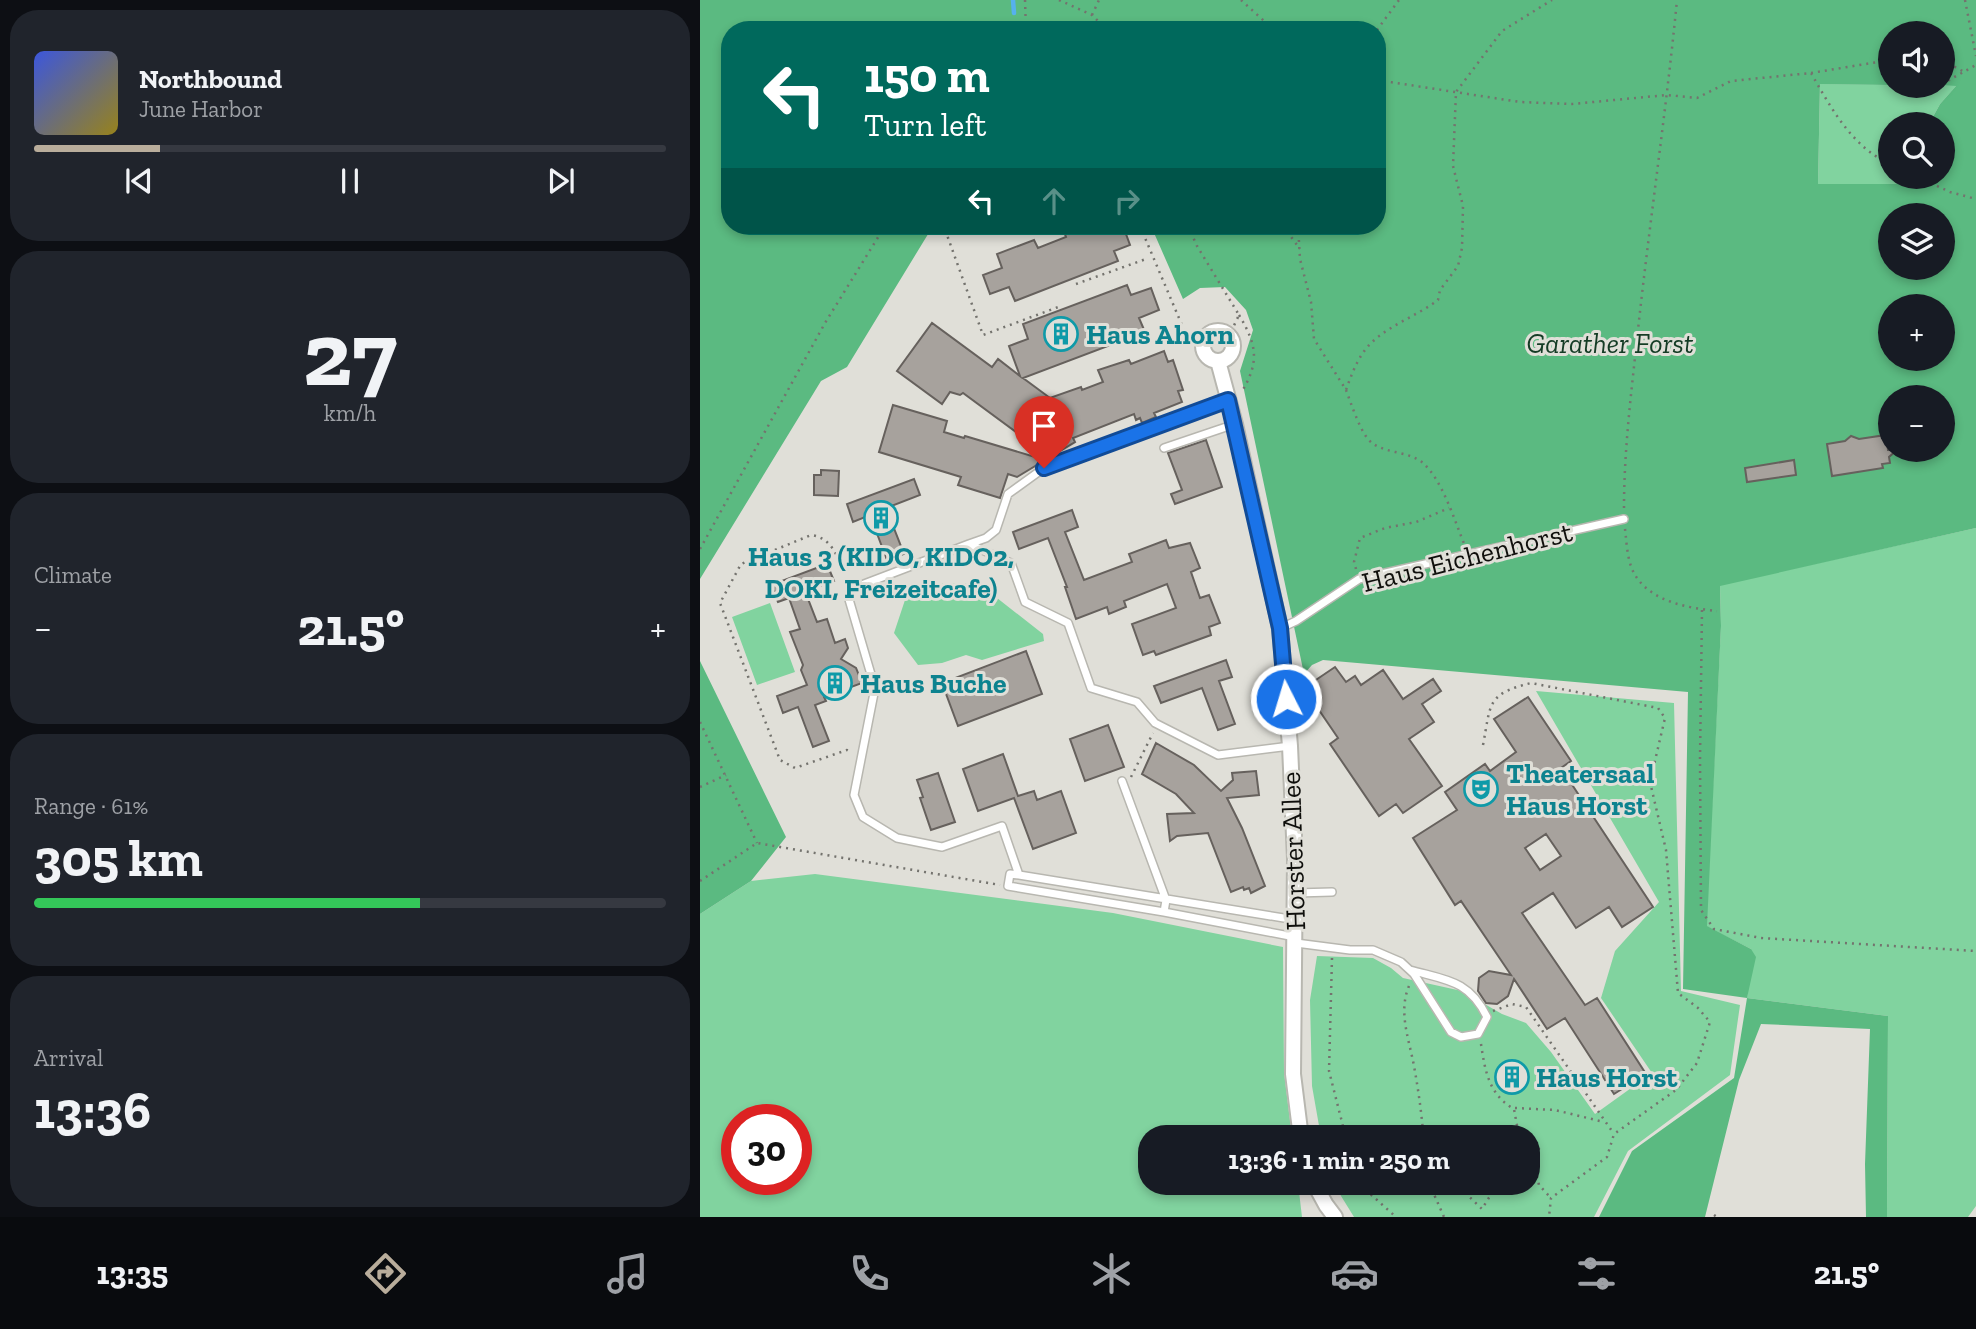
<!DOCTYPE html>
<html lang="en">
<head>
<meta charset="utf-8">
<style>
  :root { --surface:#171b24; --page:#20242c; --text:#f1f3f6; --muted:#9ea1a6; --line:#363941; --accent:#b9ad9b }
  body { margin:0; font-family:"Zilla Slab",serif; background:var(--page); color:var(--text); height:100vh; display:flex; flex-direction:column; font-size:26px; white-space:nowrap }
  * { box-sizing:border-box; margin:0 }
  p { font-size:23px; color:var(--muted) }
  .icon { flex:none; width:38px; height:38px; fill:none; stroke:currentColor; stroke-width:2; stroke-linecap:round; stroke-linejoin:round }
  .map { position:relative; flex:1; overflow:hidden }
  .drawer { display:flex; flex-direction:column; gap:10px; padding:10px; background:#0d0f14; width:700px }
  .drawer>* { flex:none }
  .guide { position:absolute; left:21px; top:21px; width:665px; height:214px; border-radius:28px; box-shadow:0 4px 10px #0003; background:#00695c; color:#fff; overflow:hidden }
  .tools { position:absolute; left:1178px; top:21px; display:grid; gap:14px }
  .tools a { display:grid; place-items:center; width:77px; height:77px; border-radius:50%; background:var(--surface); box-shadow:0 4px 10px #0003; font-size:35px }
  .speed { position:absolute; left:21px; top:1104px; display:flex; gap:14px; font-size:35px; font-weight:700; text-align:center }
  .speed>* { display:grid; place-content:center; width:91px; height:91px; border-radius:50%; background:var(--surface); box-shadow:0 4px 10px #0003; line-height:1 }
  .speed .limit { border:10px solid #d22; background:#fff; color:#111 }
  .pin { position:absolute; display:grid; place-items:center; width:60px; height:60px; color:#fff; margin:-72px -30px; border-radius:50% 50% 50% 0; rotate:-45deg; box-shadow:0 0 7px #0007 }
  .pin .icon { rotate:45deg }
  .me { position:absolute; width:77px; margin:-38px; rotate:355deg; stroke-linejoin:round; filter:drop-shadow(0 0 5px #0008) }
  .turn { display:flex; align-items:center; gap:24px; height:147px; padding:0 28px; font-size:32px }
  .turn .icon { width:91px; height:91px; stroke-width:2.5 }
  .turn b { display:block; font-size:49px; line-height:60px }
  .lanes { display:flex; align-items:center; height:66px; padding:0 28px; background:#0003; justify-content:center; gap:35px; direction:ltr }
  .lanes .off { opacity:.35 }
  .big { font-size:52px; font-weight:700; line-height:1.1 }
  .drawer .tile { flex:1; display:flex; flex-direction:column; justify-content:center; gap:10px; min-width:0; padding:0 24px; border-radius:28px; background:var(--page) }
  .drawer .dial { align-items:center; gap:0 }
  .dial b { font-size:91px; line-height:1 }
  .song { display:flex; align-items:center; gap:21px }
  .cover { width:84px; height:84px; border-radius:10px; background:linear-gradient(135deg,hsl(230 70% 55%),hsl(50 70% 35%)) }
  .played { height:7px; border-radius:4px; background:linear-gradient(90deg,var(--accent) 20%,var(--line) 20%) }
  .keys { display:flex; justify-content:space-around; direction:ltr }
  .heat { display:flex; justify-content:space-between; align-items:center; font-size:38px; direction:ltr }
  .charge { height:10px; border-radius:5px; background:linear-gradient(90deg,#34c759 61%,var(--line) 0) }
  .trip { position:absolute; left:438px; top:1125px; width:402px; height:70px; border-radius:28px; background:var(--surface); box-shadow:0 4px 10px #0003; font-weight:700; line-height:70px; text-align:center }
  .tab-bar { display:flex; height:112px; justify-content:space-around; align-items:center; background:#090b0e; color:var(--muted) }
  .tab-bar .icon { width:49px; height:49px }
  .tab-bar .selected { color:var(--accent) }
  .tab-bar b { font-size:32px; color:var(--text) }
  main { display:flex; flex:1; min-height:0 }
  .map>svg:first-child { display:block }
  .green { fill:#81d39f; fill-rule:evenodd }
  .forest { fill:#5bba81; fill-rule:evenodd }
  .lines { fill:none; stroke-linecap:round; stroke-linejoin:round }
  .stream { stroke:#56b1ed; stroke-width:4.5 }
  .building { fill:#a7a29d; stroke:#66615d; stroke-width:2; fill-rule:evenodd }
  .service-casing { stroke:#b8b7b0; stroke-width:10 }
  .minor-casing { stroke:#b8b7b0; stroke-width:18 }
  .path { stroke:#74736e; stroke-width:2.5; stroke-dasharray:2 5; stroke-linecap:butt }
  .service { stroke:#fff; stroke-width:7 }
  .minor { stroke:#fff; stroke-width:14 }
  .route-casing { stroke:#114b97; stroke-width:18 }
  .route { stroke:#1a73e8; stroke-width:12 }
  .labels { text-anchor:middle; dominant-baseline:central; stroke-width:6; stroke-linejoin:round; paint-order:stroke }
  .culture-label { font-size:28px; font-weight:bold; fill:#0d838f; stroke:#e0dfd8; text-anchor:start }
  .park-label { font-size:28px; font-style:italic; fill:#143c25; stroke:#e0dfd8 }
  .street-label { font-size:28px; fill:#0f0f0c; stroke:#e0dfd8 }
</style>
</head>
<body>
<main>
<section class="drawer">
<div class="tile">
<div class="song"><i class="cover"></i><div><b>Northbound</b><p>June Harbor</p></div></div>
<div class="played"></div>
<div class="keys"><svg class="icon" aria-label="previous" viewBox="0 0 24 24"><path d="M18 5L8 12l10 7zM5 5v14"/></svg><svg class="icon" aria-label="pause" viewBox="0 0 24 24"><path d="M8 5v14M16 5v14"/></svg><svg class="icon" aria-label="next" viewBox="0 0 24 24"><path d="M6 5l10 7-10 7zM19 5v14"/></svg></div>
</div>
<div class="tile dial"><b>27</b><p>km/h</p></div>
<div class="tile"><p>Climate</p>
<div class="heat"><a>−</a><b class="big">21.5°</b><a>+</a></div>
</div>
<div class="tile"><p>Range · 61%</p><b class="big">305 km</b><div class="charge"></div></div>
<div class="tile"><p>Arrival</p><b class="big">13:36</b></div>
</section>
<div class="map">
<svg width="1276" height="1217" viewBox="0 0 1276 1217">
  <rect width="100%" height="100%" fill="#e0dfd8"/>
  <path class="green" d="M1120,84L1257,85L1240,104L1229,124H1190V177H1211L1209,184H1118Z
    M1276,528V1206L1268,1217H1187L1188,1016L1047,998L1051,949L1006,926L1021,626L1020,585Z
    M278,583L343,634L344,641L282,660L266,655L242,663L218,665L194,633L205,600L222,584Z
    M70,603L95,672L57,685L32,617Z
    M836,691L974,703L981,991L1040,1005L1030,1075L928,1151L894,1217H654L633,1183H828V1138L621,1137L612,1086L610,1000L617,956L673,958L691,968L703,978L762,991L802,1014L826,1023L851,1052L895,1114L952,1073L901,998L915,951L959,902Z
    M115,874L413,913L583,947L584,1072L592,1137L450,1138V1183H598L602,1217H0V914L51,881ZM37,1120H96V1180H37Z"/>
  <path class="forest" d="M0,0H1276V528L1020,586L1021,626L1007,926L1051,949L1056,957L1047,998L1188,1016L1187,1217H1166L1165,1164L1170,1029L1061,1024L1039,1080L1005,1217H899L932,1151L1034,1078L1047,998L983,989L988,692L623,660L612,665L604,674L540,371L553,330L546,310L525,287L500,288L483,299L451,226H677V30H30V226H233L147,367L121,381L0,579ZM1190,33H1242L1243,85L1256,86L1240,104L1229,124H1242V177H1211L1209,184H1118L1120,84L1190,85ZM1190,215H1242V268H1190ZM1190,306H1242V359H1190ZM1190,397H1242V450H1190Z
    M0,661L86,837L51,881L0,914Z"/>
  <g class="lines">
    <path class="stream" d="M313,0L314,13"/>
  </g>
  <path class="building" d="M372,226H423L430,245L414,251L418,261L315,301L309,287L290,294L283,275L302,268L297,254L334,240L338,248L366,237L363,229Z
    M427,285L431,295L451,288L459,310L439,318L445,332L323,378L350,398L381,387L382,390L403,382L398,370L429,360L431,364L464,351L468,362L473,360L483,390L478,391L482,402L454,413L456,417L442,423L440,418L436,420L434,414L373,438L375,442L350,457L263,393L260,395L250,392L242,404L197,371L232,323L292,367L298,359L320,376L309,346L328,339L323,324Z
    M193,405L247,421L244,432L264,438L265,436L345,460L317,477L308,474L300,498L258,485L261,477L179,452Z
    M1186,435L1188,450H1197L1189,457L1190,463L1182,464L1183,468L1132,476L1127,444L1145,441L1151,436L1159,439Z
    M506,440L522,487L475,504L471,494L482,490L468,453Z
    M1094,460L1096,475L1047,482L1045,468Z
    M121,470L139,471L138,496L114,495V475H121Z
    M214,479L220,495L186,508L204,554L187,560L170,515L153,522L147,504Z
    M372,510L378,527L365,532L384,580L432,562L429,554L466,540L469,548L490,543L500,568L491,572L500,598L509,595L520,623L509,627L511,635L456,655L454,651L443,655L432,624L476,608L467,584L424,601L426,607L409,614L407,607L376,619L365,587H367L348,538L319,549L313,532Z
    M127,564L134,581L105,591L117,622L127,619L135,643L145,639L148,648L141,659L156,668L162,683L124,697L126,701L115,705L129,741L113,747L98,707L83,713L77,696L107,685L101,670L103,665L90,632L100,629L89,598L78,602L71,585Z
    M326,651L342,694L258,726L242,683Z
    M526,660L532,677L519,681L535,724L518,730L502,688L461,703L454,686Z
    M635,667L646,682L655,676L661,685L683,670L703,699L733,679L741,691L722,704L734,722L709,739L742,786L703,813L696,804L679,816L630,744L638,738L604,688Z
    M828,697L871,761L861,768L953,907L922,927L909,907L876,928L853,893L822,913L885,1005L897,998L946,1074L914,1094L865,1018L847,1029L814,979L808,996L797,1004L786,1003L778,991L779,978L789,971L811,975L761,901L755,905L713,838L757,810L745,792L785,764L790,771L816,752L794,719ZM846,834L861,856L840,870L825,848Z
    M408,725L424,767L385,781L370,739Z
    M456,743L494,765L521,791L533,780L532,773L556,771L559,795L527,798L542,828L565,886L551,893L549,888L544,890L543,887L531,892L508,833L477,836L470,841L467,814L494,813L476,794L442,774Z
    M303,754L318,796L334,791L337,800L361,791L376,833L333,849L314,798L278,811L263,769Z
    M238,773L255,822L231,830L220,798L223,797L217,780Z
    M806 1077a6 6 0 1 1 12 0a6 6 0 1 1-12 0Z"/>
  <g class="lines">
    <g class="service-casing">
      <path id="service" d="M464,448L535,424
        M269,544L286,538L296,530L308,494L344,468L528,400
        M581,628L596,621L659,579L924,519
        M422,781L466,900L464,912
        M319,875L302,826L242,847L197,838L163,817L154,795L175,688L148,596L151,589L269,544L311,563L325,602L368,623L391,688L437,702L455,723L518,755L590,746
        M596,893L632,892
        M595,937L464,912L308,886L310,874L319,875L596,920
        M596,943L650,950H673L701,962L714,974L751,1032L761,1037L778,1034L787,1017C769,980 746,980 710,970"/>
    </g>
    <g class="minor-casing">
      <path id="minor" d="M503 346a15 15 0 1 1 30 0a15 15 0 1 1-30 0Z
        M518,361L535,424L580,628L590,746L595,859L593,1074L601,1138
        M614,1183L626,1205L635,1217"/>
    </g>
    <path class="path" d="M325,0L326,30
      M359,0L392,15L407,30
      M541,0L574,30
      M1265,0L1276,56
      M392,15L399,0
      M677,30L699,0
      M1242,60L1266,73
      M1111,73L1190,60
      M677,80L820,102L872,104L967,95L997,98L1031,81L1111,73C1131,108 1152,147 1190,164
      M1242,84L1276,65
      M1232,88L1238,86
      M1218,177L1250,192L1276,199
      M255,226L247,235L283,335L361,306
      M440,226L487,337L504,350
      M488,226L497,246L539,315L529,336
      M583,226L600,249
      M598,226L600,259L611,302L614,339L646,390C651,376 656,362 665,350C681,328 716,317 738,300L740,290L758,266L762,248L763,206L753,166L756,92L802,31L852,0
      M376,284L446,259
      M539,315C557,345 560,362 541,393
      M646,390C651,403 661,435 672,443C687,454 709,451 723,463C743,481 755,522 765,546
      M924,508C924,451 931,395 937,339C949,226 966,113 977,0
      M925,529C927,545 927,564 937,578C954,602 988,608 1017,611
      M0,549L125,323L185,226
      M656,569L654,562L660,538L685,528L716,522L749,508
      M147,580C138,560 134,538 111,535L41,564L20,603L80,760L95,768L147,750L151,752
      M1002,610L1000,759L1001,910L1014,929L1061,938L1276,951
      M0,722L57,843
      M783,745C791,704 786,694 831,683L958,708L965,718L950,782L966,850L978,993L998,1008L1010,1022L997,1063L976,1090L914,1134L907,1157L851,1198L849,1217
      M431,777L453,733
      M0,787L26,775
      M0,881L57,843L300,885
      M632,958L629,1071L646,1138
      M709,986C698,1012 709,1039 714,1066C718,1088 721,1109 723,1131L739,1138
      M793,1011L812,1004L826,1007L914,1134
      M781,1044C785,1071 789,1095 814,1109L818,1131L835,1142L839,1148L836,1172L839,1185L851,1198
      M815,1108L855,1110L904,1122
      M804,1138L812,1132L818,1131
      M663,1183L667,1191L696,1217
      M729,1183L744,1217
      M755,1183L782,1209L798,1183
      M1014,1215L1017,1217"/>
    <use href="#service" class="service"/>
    <use href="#minor" class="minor"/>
  </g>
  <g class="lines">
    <g class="route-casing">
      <path id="route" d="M344,468L528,400L580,628L586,699"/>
    </g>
    <use href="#route" class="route"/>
  </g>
  <defs>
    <g id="building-ring" transform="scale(1.75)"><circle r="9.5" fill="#e0dfd8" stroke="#0f9aa8" stroke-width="1.5"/><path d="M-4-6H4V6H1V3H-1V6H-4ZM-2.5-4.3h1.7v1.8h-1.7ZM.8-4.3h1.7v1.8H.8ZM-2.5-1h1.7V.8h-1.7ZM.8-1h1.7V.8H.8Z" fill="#0f9aa8"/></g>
    <g id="theatre-ring" transform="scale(1.75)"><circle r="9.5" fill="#e0dfd8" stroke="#0f9aa8" stroke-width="1.5"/><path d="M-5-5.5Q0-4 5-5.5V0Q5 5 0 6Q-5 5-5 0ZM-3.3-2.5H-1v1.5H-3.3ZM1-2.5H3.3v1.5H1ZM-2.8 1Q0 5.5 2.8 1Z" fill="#0f9aa8"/></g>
  </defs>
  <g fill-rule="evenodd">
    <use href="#building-ring" x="361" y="334"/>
    <use href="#building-ring" x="181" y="518"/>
    <use href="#building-ring" x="135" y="683"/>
    <use href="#theatre-ring" x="781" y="789"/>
    <use href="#building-ring" x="812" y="1077"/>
  </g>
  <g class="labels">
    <g class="culture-label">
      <text x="386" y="334">Haus Ahorn</text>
      <text x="181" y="556" text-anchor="middle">Haus 3 (KIDO, KIDO2,<tspan x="181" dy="32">DOKI, Freizeitcafe)</tspan></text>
      <text x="160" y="683">Haus Buche</text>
      <text x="806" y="773">Theatersaal<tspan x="806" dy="32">Haus Horst</tspan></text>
      <text x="836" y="1077">Haus Horst</text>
    </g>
    <g class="park-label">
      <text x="910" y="343">Garather Forst</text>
    </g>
    <g class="street-label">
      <text transform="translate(767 557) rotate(-14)">Haus Eichenhorst</text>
      <text transform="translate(593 851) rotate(-92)">Horster Allee</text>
    </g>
  </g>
</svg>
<div class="tools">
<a><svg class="icon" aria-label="sound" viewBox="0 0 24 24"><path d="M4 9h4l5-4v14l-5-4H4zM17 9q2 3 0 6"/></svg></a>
<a><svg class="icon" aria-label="search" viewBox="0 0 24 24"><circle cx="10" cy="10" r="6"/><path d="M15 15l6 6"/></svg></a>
<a><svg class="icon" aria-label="layers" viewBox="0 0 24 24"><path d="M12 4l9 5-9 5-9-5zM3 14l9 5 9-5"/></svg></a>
<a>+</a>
<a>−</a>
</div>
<div class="speed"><div class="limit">30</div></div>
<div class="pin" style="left:344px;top:468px;background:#d93025"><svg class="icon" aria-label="arrive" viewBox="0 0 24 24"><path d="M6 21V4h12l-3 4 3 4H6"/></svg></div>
<svg class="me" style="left:586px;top:699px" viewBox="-20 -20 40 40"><circle r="17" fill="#1a73e8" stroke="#fff" stroke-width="3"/><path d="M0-11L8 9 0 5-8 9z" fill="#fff"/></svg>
<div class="trip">13:36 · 1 min · 250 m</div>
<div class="guide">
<div class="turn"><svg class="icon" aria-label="left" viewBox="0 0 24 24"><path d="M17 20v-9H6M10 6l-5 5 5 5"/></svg><div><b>150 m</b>Turn left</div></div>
<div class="lanes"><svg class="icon" aria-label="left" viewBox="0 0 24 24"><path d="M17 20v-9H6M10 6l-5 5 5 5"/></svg><svg class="icon off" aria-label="ahead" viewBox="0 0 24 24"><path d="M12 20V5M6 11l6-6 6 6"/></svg><svg class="icon off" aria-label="right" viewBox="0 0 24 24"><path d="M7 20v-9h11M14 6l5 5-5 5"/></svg></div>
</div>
</div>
</main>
<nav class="tab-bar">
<b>13:35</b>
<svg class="icon selected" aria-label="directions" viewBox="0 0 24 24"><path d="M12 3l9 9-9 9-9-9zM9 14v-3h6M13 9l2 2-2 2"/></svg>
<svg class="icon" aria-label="music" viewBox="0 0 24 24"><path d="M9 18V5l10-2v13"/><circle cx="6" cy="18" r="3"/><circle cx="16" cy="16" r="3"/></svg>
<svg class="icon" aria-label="phone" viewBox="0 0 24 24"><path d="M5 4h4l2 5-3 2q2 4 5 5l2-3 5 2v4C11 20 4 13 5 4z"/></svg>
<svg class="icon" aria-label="climate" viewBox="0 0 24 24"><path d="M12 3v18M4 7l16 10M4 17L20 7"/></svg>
<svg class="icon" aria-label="car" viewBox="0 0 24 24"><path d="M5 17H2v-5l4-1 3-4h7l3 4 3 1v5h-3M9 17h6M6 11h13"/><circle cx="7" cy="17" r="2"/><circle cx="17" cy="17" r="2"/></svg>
<svg class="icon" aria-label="filters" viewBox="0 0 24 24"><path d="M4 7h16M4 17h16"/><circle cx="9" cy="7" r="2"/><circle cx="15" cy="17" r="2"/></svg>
<b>21.5°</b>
</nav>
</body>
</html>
